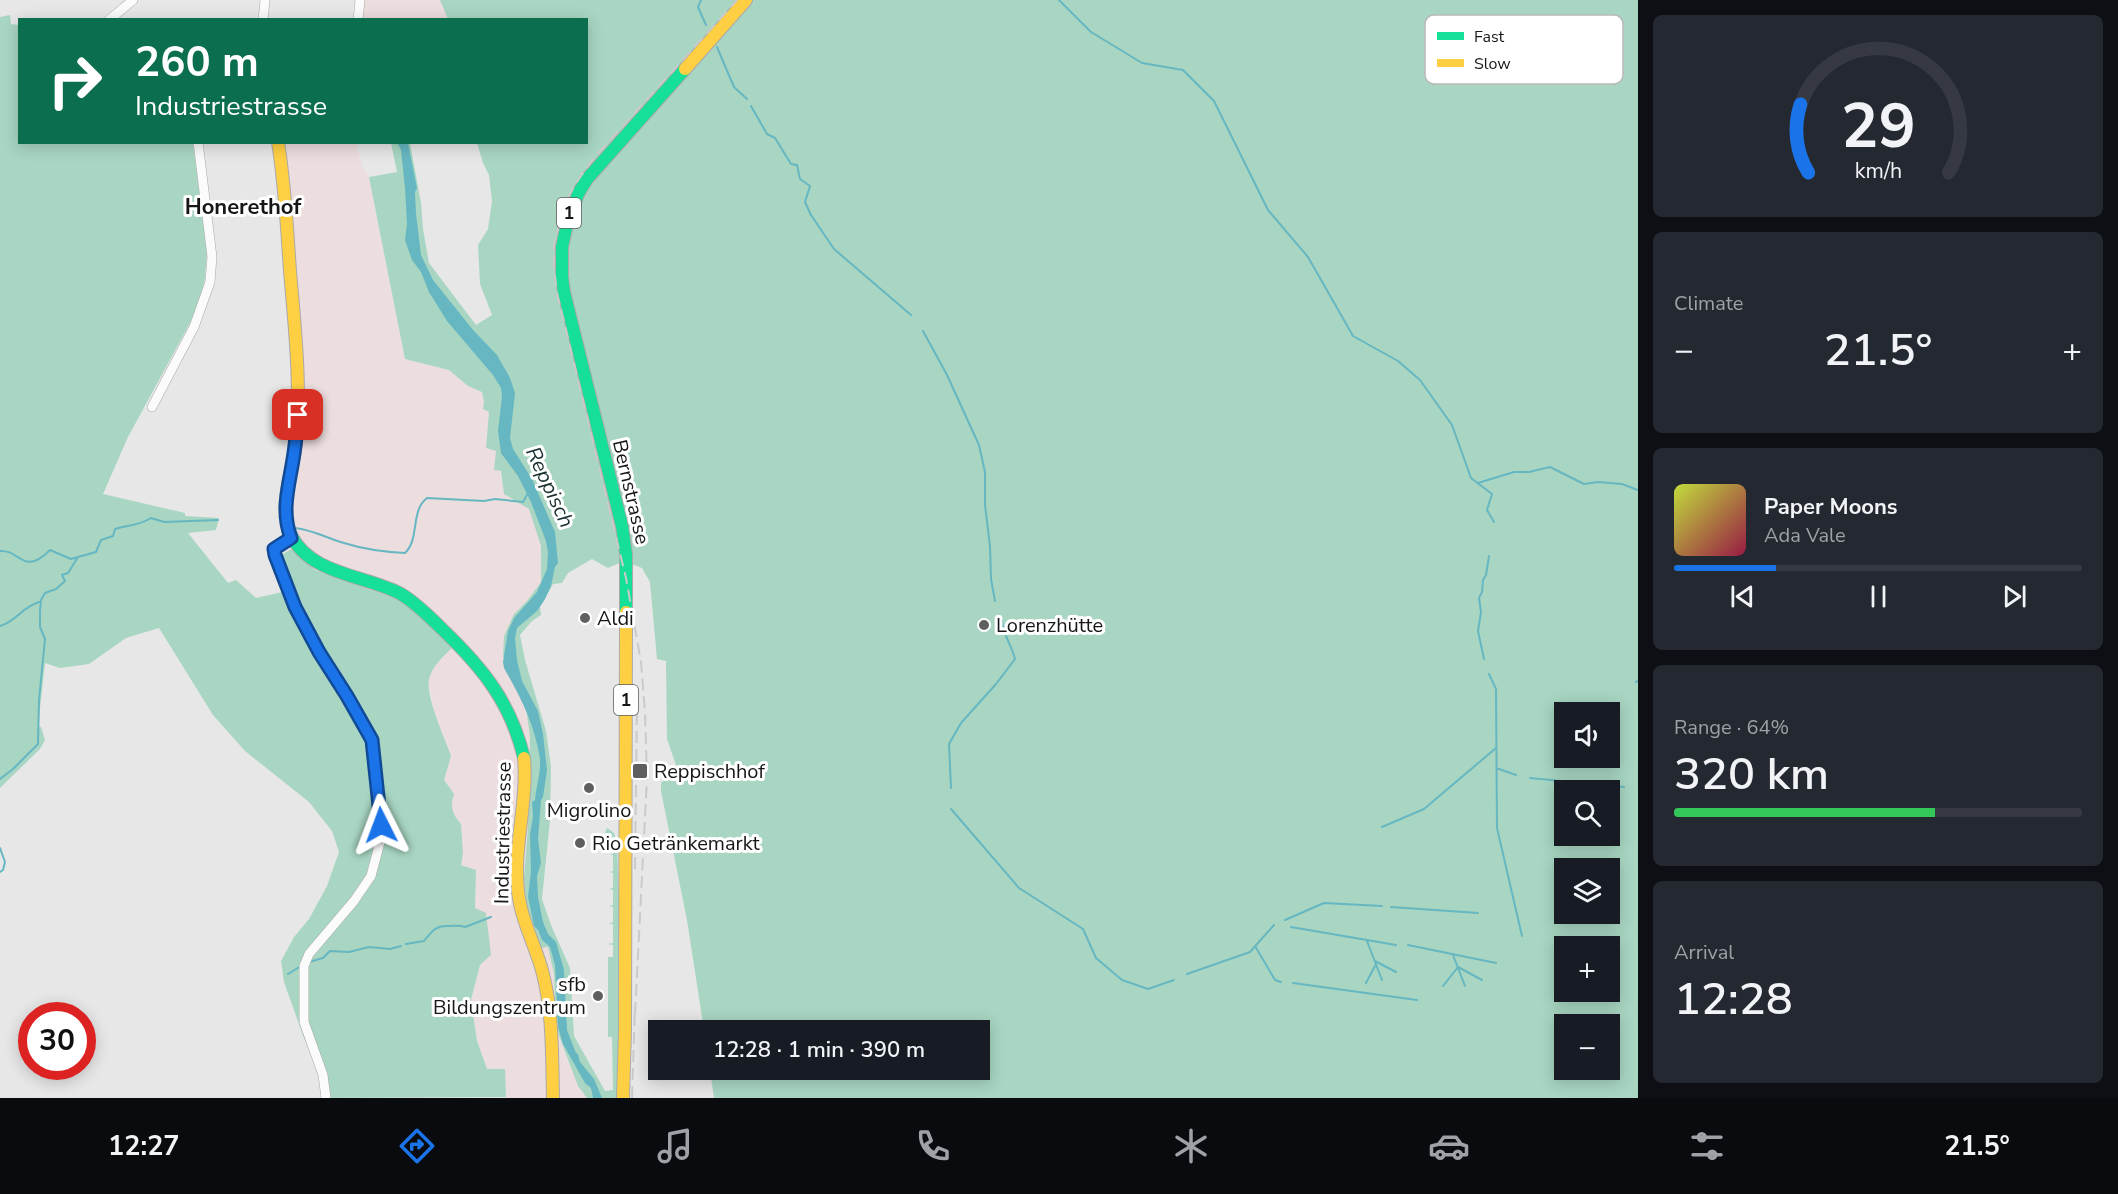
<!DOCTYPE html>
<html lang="en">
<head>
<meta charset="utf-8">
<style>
  :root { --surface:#171b24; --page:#242831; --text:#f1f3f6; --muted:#9ea1a6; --line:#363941; --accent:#1a73e8 }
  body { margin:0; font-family:"Nunito Sans",sans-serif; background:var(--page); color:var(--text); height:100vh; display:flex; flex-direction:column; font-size:22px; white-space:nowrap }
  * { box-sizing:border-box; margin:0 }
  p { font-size:20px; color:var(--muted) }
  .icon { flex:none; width:33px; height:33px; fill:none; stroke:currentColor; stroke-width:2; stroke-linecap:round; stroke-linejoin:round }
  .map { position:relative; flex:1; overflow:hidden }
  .sheet { display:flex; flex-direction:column; gap:15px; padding:15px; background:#0d0f14; width:480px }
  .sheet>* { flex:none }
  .banner { position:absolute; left:18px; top:18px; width:570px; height:126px; border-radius:0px; box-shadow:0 3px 15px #0003; background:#0b6e4f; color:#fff; overflow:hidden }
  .tools { position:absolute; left:1554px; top:702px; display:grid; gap:12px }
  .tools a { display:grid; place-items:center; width:66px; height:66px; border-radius:0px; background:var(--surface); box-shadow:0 3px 15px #0003; font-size:30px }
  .speed { position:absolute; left:18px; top:1002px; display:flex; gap:12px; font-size:30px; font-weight:700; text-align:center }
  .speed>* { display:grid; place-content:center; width:78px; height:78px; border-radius:50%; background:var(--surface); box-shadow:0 3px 15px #0003; line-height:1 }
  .speed .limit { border:9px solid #d22; background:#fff; color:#111 }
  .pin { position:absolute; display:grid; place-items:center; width:51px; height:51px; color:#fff; margin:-26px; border-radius:12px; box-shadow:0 3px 9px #0006 }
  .me { position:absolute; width:66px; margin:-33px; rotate:357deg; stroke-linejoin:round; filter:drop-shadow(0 0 4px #0008) }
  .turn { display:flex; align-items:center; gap:21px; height:126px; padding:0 18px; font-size:27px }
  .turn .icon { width:78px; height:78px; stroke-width:2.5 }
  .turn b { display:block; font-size:42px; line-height:51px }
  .big { font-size:45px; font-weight:600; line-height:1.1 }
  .sheet .widget { flex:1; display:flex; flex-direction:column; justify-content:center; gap:9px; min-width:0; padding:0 21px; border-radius:9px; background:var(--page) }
  .sheet .dial { align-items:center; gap:0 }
  .dial svg { height:156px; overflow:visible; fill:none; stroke:var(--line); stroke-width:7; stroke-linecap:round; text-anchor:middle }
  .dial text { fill:var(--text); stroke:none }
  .song { display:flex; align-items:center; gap:18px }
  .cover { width:72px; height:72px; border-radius:9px; background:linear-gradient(135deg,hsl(70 70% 55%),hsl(340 70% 35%)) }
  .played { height:6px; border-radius:3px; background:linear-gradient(90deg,var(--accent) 25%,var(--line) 25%) }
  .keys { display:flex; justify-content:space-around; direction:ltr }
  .heat { display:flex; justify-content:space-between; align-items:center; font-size:33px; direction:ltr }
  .charge { height:9px; border-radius:4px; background:linear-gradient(90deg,#34c759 64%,var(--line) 0) }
  .trip { position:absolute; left:648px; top:1020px; width:342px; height:60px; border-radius:0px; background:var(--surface); box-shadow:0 3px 15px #0003; font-weight:600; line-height:60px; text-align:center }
  .dock { display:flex; height:96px; justify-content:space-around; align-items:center; background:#090b0e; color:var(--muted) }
  .dock .icon { width:42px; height:42px }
  .dock .current { color:var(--accent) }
  .dock b { font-size:27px; color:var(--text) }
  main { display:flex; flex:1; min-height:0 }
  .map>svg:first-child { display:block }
  .industrial { fill:#ecddde }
  .green { fill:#a8d6c2; fill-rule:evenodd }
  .water { fill:#66b7c1 }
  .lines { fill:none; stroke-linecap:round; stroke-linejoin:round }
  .stream { stroke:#66b7c1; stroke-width:2 }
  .street-casing { stroke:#a9a9a9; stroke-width:10 }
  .fast-casing { stroke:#a9a9a9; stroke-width:14 }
  .slow-casing { stroke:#a9a9a9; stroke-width:14 }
  .street { stroke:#fbfbfb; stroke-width:9 }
  .fast { stroke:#16e098; stroke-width:12 }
  .slow { stroke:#ffcf43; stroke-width:12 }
  .rail { stroke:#cacaca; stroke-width:2; stroke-dasharray:12 6; stroke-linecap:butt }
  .route-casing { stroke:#114b97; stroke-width:15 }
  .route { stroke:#1a73e8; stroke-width:10 }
  .poi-dot { fill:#5f5f60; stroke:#fff; stroke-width:2 }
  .labels { text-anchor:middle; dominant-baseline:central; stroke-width:6; stroke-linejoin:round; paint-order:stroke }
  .shield { fill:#fff; stroke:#5c5c5d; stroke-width:1.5 }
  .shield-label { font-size:18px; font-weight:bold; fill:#161617 }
  .street-label { font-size:20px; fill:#161617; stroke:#fff }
  .poi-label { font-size:20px; fill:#161617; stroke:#fff; text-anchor:start }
  .water-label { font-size:21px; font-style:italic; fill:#1b2f32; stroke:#fff }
  .quarter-label { font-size:22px; font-weight:bold; fill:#161617; stroke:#fff }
  .key { fill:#fff; stroke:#b9b9b9; stroke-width:1.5 }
  .key-label { font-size:16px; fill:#161617 }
</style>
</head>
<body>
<main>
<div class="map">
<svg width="1638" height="1098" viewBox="0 0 1638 1098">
  <rect width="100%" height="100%" fill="#e7e7e7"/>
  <path class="industrial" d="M363,0H440L449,19L361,20Z
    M285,143H356L363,168L369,177L405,359L449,370L468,386L482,392L489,412L486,448L496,451L504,494L529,509L542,546L541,582L527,601L514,614L510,675L526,707L530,737L528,827L524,878L525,899L540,948L548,946L554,974L556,1028L563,1049L571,1069L573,1070L578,1086L587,1098H505L506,1097L487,1070L477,1041L471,1000L480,965L475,908L476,871L461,865L463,852L461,824L454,816L450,805L453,794L443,780L451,756L435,717L428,678L435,666L453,646L405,602L315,570L291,549L285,534L278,508L286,475L292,408L289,346L301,347Z"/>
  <path class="green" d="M440,0H1638V1098H714L710,1070H980V1030H704L687,920L661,791V783L677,768L667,739L666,661L657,659L650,582L642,568L624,561L608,568L592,559L568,573L562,583L553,584L540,607L541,615L532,621L520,635L525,660L546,731L551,767L550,820L542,899L551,925L570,968L574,1036L605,1091L613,1090L612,1037H608V957H613V945L608,944L613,943V924H609L613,922V907L609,906L613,905V890L609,889L613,888V873L609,872L613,871V855H609L613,854V838H609L607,833H605L607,828L614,833L617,844L620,919L618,1098H587L578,1086L556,1028L554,974L548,947L540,948L527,913L524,878L528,827L530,737L526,707L503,656L504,636L514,614L527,601L541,582V546L529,509L504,494L501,471L494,470L496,451L486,448L489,412L483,409L484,402L482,392L468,386L449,370L405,359L369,177L397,172L391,143H410L421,203L423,229L429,263L476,325L492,315L480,284L478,245L488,229L492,201L489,175L483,163L477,143L586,142V20L448,19ZM1564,712H1610V758H1564ZM1564,790H1610V836H1564ZM1564,868H1610V914H1564ZM1564,946H1610V992H1564ZM1564,1024H1610V1070H1564Z
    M10,15L11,24L19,25L20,142L193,143L207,252L205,277L201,298L190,323L128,437L103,494L185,513V516L219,518L216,530L188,533L228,583L236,580L256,598L291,590L280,556L291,549L315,570L405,602L453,647C445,655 434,664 430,676C423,692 445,738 451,756L444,780L454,794C450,807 452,814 461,824L463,853L461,865L476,870L475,908L486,913L491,955L480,965L471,1000L477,1041L487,1069H505L506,1097L323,1098L321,1074L304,1038L284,982L281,961L294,937L309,919L327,886L339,852L332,831L309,802L245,751L213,715L159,628L126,638L89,664L60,668L45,663L38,726L41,727L45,740L40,749L0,788V17Z"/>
  <path class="water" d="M398,144L408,143L417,188L415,192L416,214L421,255L433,280L473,330L497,355L510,378L515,393L510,438L513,449L532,479L555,532L558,563L555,567L551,586L545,599L537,611L517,628L515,638L517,660L522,681L538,711L543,734L547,770L543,797L541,800L538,839L541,863L537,876L538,897L543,922L548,934L556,942L564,970L567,1030L576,1053L578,1054L580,1062L594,1079L602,1098H593L591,1088L585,1083L563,1044L558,1027L555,965L550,947L542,940L538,930L534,926L530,906L528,897L531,871L530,835L533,816L532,802L535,800C536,787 541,773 540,759C535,725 521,698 504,668L503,662L508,631L514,618L537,592L547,569L548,552L546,541L531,502L518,476L501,453L498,431L502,397L501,388L493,375L447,321L429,292L421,272L412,260L405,240L407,224L405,188L401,150Z"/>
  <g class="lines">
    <path class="stream" d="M701,0L698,7L706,25
      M1059,0L1091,32L1142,63L1183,70L1214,101L1268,210L1308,257L1353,336L1398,361L1420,380L1452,425L1471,478L1492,494L1487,510L1494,522
      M717,47L734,87L747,99
      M751,106L767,134L775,138L791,164L797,165L800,179L810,186L805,202L811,215L834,249L911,315
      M923,331L947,375L979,445L985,472V505L990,546L991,579L995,601
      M1478,483L1514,472H1529L1550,467L1584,484L1598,482L1622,484L1638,490
      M295,528C313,530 327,538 344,543C363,549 385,552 405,553C420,539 410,511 427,498L484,501L495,499L523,502L528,493
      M0,551C20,549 23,577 50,550L71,559L96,552L101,540L113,536L115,529C126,525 139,526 151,518L164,522L218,520
      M0,626C17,621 22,607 39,602
      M1484,659L1478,631L1481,612L1479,598L1482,592L1483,580L1486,575L1489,556
      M1489,674L1496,689L1497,828L1522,936
      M1636,682L1638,681
      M1496,768L1516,775
      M1530,778L1624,787
      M0,779L13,769L38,744L39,700L45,639L40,627V611L41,600L45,593L56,589L65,581L62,575L68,573L78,557
      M951,788L949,744L961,723L996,684L1015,659C1012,646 1002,633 1002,620
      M951,809L1019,888L1083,929L1096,958L1122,980L1148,989L1174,980
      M1382,827L1424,809L1496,748
      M0,848L5,862L3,870L0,872
      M1391,907L1478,913
      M1285,920L1324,903L1382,906
      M1291,927L1396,945
      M1367,941L1382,980
      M406,944L424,941C432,931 436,925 449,926C456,926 459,925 465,927L491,917
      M1408,945L1496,963
      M1255,946L1275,980L1281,982
      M1453,955L1465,986
      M1375,961L1396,972
      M309,962L323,958L330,951L349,952L369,947L390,949L401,946
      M288,974L301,966
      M1187,974L1250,952L1274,925
      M1293,983L1417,1000
      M1366,983L1376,964
      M1443,986L1458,967L1482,980"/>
    <g class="street-casing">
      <path id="street" d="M109,20L133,0
        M263,20L265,0
        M358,20L360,0
        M152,407L194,327L210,282L212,257L198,142
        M291,538L274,549L275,555L295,607L319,652L347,696L372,740L379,796L380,842L371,876L354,901L309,954L304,966V1022L323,1075L326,1098"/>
    </g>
    <g class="fast-casing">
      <path id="fast" d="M295,450C291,477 278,509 291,535C310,575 366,575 401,594C416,603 430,617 442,629C483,668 511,703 524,758
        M626,612V554L622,526L564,292L562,277V247L568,219L579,192L587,179L685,69"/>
    </g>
    <g class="slow-casing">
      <path id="slow" d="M685,69L746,0
        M278,142C285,185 287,228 290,271C295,330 302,390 295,450
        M524,758C528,803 513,846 518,891C521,921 536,946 543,974C553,1014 552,1057 553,1098
        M623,1098L625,1031L626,612"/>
    </g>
    <use href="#street" class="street"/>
    <use href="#fast" class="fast"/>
    <use href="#slow" class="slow"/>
    <path class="rail" d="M635,869L637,701
      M635,1014L647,778L645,712L641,662L626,578L557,293L554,268V245L564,205L576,183L593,159L737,0
      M632,1098L635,1007"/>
  </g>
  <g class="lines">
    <g class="route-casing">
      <path id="route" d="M298,415C297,427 296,440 294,453C290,483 280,509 291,538L274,549L275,555L295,607L319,652L347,696L372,740L381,825"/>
    </g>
    <use href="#route" class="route"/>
  </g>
  <g class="poi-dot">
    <circle cx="585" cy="618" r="6"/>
    <circle cx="984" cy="625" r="6"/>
    <rect x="632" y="763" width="16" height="16" rx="3"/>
    <circle cx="589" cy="788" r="6"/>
    <circle cx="580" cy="843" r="6"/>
    <circle cx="598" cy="996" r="6"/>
  </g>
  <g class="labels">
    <g class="shield">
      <rect x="557" y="198" width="24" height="30" rx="4.5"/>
      <rect x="614" y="685" width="24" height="30" rx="4.5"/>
    </g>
    <g class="shield-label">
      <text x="569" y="213">1</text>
      <text x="626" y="700">1</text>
    </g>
    <g class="street-label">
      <text transform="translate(631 492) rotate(77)">Bernstrasse</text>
      <text transform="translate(503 833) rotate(-89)">Industriestrasse</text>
    </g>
    <g class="poi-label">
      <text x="597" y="618">Aldi</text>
      <text x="996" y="625">Lorenzhütte</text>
      <text x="654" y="771">Reppischhof</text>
      <text x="589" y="810" text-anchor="middle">Migrolino</text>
      <text x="592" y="843">Rio Getränkemarkt</text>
      <text x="586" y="984" text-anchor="end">sfb<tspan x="586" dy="23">Bildungszentrum</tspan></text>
    </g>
    <g class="water-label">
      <text transform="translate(550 487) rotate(65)">Reppisch</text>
    </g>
    <g class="quarter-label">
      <text x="243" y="207">Honerethof</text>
    </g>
  </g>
  <rect x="1425" y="15" width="198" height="69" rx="9" class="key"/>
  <rect x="1437" y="32" width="27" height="8" fill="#16e098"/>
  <rect x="1437" y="59" width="27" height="8" fill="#ffcf43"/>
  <g class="key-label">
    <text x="1474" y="42">Fast</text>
    <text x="1474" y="69">Slow</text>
  </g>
</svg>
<div class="tools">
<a><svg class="icon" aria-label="sound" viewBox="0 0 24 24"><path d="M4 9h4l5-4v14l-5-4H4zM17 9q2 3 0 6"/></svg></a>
<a><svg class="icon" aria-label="search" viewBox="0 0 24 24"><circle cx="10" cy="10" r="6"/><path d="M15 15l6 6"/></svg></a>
<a><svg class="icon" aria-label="layers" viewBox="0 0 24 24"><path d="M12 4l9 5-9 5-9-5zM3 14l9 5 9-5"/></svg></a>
<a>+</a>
<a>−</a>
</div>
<div class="speed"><div class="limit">30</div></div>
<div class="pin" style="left:298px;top:415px;background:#d93025"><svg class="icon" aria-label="arrive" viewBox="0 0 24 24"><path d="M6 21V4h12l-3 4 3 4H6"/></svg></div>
<svg class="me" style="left:381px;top:825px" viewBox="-20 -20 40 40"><path d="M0-17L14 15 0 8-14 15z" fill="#1a73e8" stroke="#fff" stroke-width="4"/></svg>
<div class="trip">12:28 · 1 min · 390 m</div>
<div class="banner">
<div class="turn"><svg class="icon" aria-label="right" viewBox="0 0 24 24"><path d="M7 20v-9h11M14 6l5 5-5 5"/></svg><div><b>260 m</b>Industriestrasse</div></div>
</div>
</div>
<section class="sheet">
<div class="widget dial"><svg viewBox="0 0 100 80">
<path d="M14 69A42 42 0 1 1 86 69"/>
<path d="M14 69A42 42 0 0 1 10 34" stroke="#1a73e8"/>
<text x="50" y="56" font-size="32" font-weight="700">29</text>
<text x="50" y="72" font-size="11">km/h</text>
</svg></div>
<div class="widget"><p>Climate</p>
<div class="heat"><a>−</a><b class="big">21.5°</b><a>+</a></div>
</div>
<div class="widget">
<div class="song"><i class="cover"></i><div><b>Paper Moons</b><p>Ada Vale</p></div></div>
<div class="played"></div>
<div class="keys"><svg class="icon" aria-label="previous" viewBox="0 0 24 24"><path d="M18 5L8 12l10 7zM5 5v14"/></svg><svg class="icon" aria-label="pause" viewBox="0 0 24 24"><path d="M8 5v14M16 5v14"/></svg><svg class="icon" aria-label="next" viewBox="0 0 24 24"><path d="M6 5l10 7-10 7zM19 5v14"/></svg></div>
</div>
<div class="widget"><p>Range · 64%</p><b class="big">320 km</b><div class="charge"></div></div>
<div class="widget"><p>Arrival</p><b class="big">12:28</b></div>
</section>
</main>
<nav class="dock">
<b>12:27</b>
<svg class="icon current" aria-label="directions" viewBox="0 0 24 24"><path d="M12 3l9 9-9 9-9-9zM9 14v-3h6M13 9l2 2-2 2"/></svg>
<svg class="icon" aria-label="music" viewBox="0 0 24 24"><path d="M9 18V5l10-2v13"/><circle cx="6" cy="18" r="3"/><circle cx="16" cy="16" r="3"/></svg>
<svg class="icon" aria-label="phone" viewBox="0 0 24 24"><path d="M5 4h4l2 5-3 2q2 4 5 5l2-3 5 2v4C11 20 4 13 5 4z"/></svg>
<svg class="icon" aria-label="climate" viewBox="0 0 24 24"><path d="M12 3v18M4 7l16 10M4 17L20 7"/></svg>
<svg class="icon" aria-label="car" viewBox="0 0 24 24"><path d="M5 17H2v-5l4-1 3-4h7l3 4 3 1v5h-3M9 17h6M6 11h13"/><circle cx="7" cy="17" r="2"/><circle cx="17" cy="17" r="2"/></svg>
<svg class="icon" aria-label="filters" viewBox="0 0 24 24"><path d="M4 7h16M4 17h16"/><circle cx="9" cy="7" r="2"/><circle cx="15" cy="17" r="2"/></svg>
<b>21.5°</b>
</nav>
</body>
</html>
